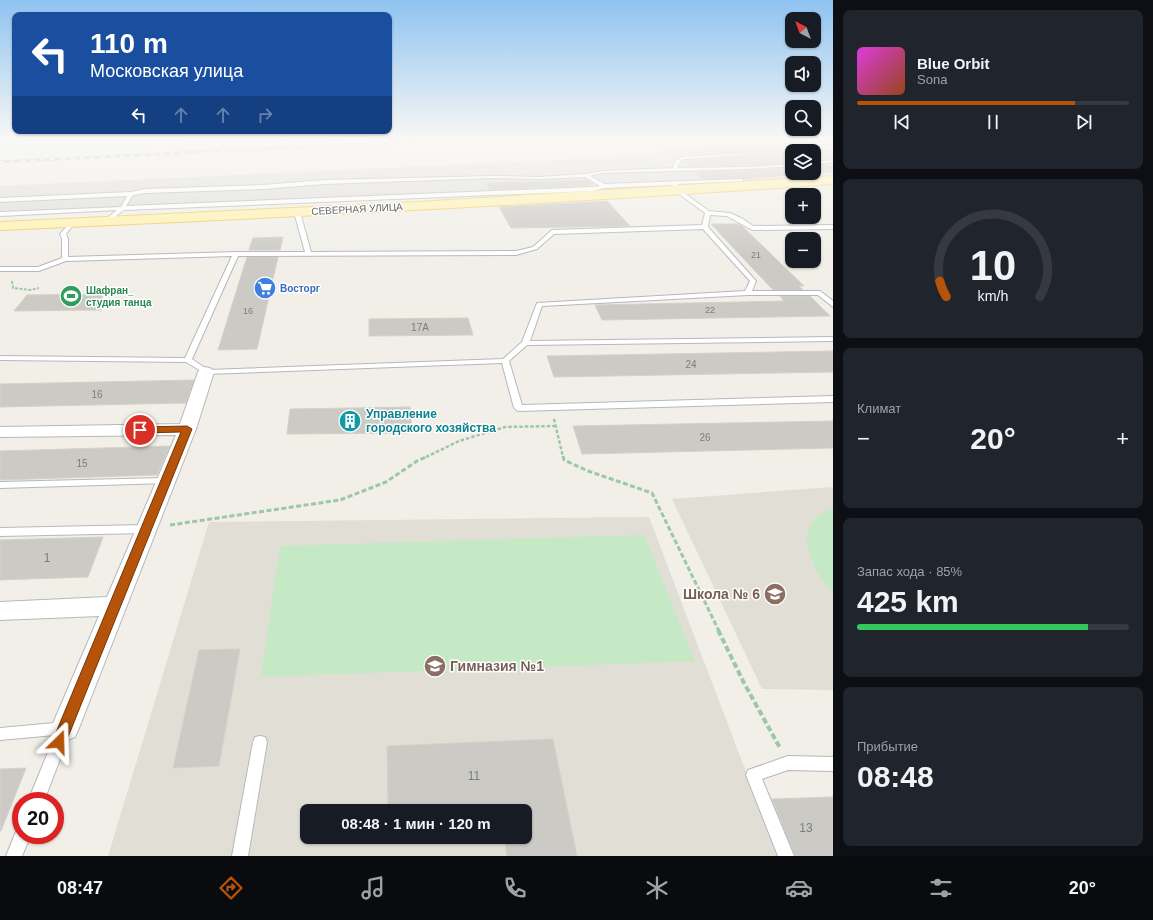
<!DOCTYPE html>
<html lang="ru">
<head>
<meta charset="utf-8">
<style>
  :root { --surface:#171b24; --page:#20242c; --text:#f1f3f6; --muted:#9ea1a6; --line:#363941; --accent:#b45309 }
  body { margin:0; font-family:Arial,sans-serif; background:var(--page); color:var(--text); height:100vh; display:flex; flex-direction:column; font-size:15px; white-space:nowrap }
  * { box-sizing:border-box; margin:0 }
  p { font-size:13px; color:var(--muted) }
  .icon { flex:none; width:22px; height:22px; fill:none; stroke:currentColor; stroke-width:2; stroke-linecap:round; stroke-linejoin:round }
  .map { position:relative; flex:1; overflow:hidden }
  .drawer { display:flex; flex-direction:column; gap:10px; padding:10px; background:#0d0f14; width:320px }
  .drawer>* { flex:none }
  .top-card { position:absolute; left:12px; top:12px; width:380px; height:122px; border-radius:8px; box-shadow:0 1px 3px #0004; background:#1a4fa0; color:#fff; overflow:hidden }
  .needle { width:26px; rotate:319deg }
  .tools { position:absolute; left:785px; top:12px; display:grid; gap:8px }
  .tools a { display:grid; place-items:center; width:36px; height:36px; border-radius:8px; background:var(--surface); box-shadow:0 1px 3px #0004; font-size:20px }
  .speed { position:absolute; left:12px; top:792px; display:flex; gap:8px; font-size:20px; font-weight:700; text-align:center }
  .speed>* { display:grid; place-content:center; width:52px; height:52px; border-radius:50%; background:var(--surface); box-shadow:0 1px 3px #0004; line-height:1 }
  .speed .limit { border:6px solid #d22; background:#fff; color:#111 }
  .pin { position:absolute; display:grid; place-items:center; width:34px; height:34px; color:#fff; margin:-17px; border:2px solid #fff; border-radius:50%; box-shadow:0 1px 4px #0007 }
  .me { position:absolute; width:44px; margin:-22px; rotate:22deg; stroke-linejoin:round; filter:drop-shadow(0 0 3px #0008) }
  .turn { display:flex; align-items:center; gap:14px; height:84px; padding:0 12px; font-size:18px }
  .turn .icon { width:52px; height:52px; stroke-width:2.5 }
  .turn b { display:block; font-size:28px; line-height:34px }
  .lanes { display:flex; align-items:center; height:38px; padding:0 12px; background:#0003; justify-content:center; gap:20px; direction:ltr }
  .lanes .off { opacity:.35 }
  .big { font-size:30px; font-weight:700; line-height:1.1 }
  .drawer .card { flex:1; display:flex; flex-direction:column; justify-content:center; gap:6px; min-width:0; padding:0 14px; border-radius:8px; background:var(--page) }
  .drawer .dial { align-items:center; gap:0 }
  .dial svg { height:104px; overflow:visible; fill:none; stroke:var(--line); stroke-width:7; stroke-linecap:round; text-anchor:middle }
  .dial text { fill:var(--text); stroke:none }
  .song { display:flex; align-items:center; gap:12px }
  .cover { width:48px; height:48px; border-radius:6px; background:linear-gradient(135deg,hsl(300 70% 55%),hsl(20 70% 35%)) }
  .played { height:4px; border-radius:2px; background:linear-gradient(90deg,var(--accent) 80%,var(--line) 80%) }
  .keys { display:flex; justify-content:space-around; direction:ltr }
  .heat { display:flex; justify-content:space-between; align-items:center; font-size:22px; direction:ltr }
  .charge { height:6px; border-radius:3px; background:linear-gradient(90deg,#34c759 85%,var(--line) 0) }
  .trip { position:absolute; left:300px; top:804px; width:232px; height:40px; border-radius:8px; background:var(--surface); box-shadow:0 1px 3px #0004; font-weight:700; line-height:40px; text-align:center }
  .dock { display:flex; height:64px; justify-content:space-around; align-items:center; background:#090b0e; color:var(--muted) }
  .dock .icon { width:28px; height:28px }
  .dock .on { color:var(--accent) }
  .dock b { font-size:18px; color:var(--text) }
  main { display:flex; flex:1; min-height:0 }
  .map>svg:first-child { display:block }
  .industrial { fill:#e0deda; fill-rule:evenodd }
  .education { fill:#e1ded6; fill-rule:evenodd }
  .green { fill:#c5e8c5 }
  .building { fill:#cccac5; stroke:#d6d1c6 }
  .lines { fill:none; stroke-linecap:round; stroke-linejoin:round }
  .service-casing { stroke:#b5b8bc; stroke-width:2 }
  .minor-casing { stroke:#b5b8bc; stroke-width:2 }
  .primary-casing { stroke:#f2c960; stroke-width:2 }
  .path-far4 { stroke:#9cc7a9; stroke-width:1.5; stroke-dasharray:2 1; stroke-linecap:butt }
  .path-far3 { stroke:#9cc7a9; stroke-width:2; stroke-dasharray:3 1.5; stroke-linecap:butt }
  .path-far2 { stroke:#9cc7a9; stroke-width:2.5; stroke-dasharray:3.5 2; stroke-linecap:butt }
  .path-far1 { stroke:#9cc7a9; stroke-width:3; stroke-dasharray:5 2.5; stroke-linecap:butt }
  .path { stroke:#9cc7a9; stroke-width:4; stroke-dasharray:6 3; stroke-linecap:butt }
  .service { fill:#fff; fill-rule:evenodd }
  .minor { fill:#fff; fill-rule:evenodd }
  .primary { fill:#fff2af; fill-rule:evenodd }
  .rail-casing { stroke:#b6b7b8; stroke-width:2.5 }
  .rail { stroke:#fff; stroke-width:1.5; stroke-dasharray:5; stroke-linecap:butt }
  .route { fill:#b45309; stroke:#753606 }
  .labels { text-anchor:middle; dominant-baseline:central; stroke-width:3; stroke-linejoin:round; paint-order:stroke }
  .far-number-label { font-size:9px; fill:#7a7d7f }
  .far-street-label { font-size:10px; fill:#5f6368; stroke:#fff }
  .far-shop-label { font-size:10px; font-weight:bold; fill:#366cbe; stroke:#fff; text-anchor:start }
  .far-leisure-label { font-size:10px; font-weight:bold; fill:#27864d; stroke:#fff; text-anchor:start }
  .number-label { font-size:10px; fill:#7a7d7f }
  .culture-label { font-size:12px; font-weight:bold; fill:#0d838f; stroke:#fff; text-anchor:start }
  .near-number-label { font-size:12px; fill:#7a7d7f }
  .near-education-label { font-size:14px; font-weight:bold; fill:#785e54; stroke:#fff; text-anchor:end }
</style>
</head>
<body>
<main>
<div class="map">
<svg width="833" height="856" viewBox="0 0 833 856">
  <rect width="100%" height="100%" fill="#f1efe8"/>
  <path class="industrial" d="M767,140H833V173L740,181L0,217V186L641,156L675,148ZM792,151H814V173H792Z"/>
  <path class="education" d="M833,487V690L762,689L672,499Z
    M649,517L778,856H108L209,522ZM307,811H525V837H307Z"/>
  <path class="green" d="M0,140H251L0,152Z
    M833,508V592C810,568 789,524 833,508Z
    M644,535L695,661L261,677L280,546Z"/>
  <path class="building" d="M833,143V146L794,150L691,155L686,151L807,144L810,146Z
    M833,150V159L814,160V152Z
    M792,153V163L749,166H690L684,160Z
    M833,164V171L814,173V165Z
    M792,168V173H813L744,179H702L695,172Z
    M587,180L593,185L490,190L486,183Z
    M607,201L630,226L511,228L499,207Z
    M711,224H737L742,226L804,286H799L803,290H773Z
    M283,237L280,250H249L253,238Z
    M247,257H278L257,349L218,350Z
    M102,294V310L14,311L27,295Z
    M780,296H810L830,316L602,320L595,305L784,301Z
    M468,318L473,335L369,336V319Z
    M833,351V372L554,377L547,356Z
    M194,380L186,403L0,407V384Z
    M410,407L412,433L287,434L290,409Z
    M833,421V448L582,454L573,426Z
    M170,446L157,475L0,480V451Z
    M103,537L88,577L0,580V540Z
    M240,649L219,766L173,768L199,650Z
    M553,739L577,856H507L504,837H525V811H501L500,805L388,811L387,746Z
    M26,768L1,831H0V769Z
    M833,797V856H795L772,799Z"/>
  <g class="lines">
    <g class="service-casing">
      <path id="service" d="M833,147V149L683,159L677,166L678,168L749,167L792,164V166L749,169L601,173L590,176L605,184L741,179H743V181L678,184L680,190L709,211L730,213L743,219L753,226L833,225V229L752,230L727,216L710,215L708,227L755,280L756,281L752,291H820L833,301V307L818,295H748L542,306L530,341L833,337V341L527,345L509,361L522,405L833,396V402L518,411L514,408L502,363L206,374L186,362L0,360V356L185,358L232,256L66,261L39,271H0V267H38L62,258V239L60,234L72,221L75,223L66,234L68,239V257L236,252H305L294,212L297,210L300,212L311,252L516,251L533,247L552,230L702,225L705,213L676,192L673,185L604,188L592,191L124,210L107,223L104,221L105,220L117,210L0,216V212L121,207L127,196L0,202V198L131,192L146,189L263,185L324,180L493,176L539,177L586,174L601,171L674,168L673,166L675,161L682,157L794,151ZM585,177L600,186L592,187L126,206L133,195L146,193L263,189L324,184L493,178L539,179ZM703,229L750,281L745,291L537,303L522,342L503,359L208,370L192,359L238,256L516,255L537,249L554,234Z
        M833,160V162L814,164V162Z
        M165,478L168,479L170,481L168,483L0,488V482Z
        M146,525L150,526L151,529L150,532L146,533L0,536V528Z
        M65,722L70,724L72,728L44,801H28L55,735L0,740V728Z
        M260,736L265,737L267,742L248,856H232L253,742L255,737Z
        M788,756L833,757V771L788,770L762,779L794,856H778L746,775L748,770Z
        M21,828V835H31L22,856H6L17,829Z"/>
    </g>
    <g class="minor-casing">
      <path id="minor" d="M206,367L212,369L214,372L196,429L79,728L75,737L65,741L55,737L51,728L99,616L0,620V602L107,597L176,435L0,437V427L180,424L198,372L200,369Z"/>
    </g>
    <g class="primary-casing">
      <path id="primary" d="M833,176V184C556,204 278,218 0,230V222L417,202Z"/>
    </g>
    <path class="path-far4" d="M281,140L282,146
      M0,161L422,140"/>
    <path class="path-far3" d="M12,281L13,288L30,290L39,288"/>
    <path class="path-far2" d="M554,419L563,457
      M426,457L459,441L505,427L556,426"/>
    <path class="path-far1" d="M563,456L564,460L588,471L652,493L719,631
      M170,525L340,500L386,482L417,461L428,456"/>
    <path class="path" d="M718,630L744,683L780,748"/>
    <use href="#service" class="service"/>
    <use href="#minor" class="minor"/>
    <use href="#primary" class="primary"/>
    <g class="rail-casing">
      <path id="rail" d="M0,162L453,140"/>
    </g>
    <use href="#rail" class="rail"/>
  </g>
  <linearGradient id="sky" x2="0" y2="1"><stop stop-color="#8fc3f1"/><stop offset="0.54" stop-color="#f9f8f5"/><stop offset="1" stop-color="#f9f8f5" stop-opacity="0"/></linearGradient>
  <rect width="833" height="259" fill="url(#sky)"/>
  <path class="route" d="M187,426L192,429L66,742L64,747L59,749L54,747L52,742L181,432L140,433L136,430L140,427Z"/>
  <defs>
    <g id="supermarket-disc" transform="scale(1.15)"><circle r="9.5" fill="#3f7fe0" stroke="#fff"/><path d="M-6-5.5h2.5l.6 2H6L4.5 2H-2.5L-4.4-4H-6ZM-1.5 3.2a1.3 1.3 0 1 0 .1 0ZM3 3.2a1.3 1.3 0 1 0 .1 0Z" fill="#fff"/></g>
    <g id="stadium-disc" transform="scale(1.15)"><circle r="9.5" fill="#2e9e5b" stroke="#fff"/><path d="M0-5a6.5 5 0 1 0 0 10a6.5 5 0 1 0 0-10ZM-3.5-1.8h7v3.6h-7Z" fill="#fff"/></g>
    <g id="building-disc" transform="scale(1.15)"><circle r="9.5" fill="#0f9aa8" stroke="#fff"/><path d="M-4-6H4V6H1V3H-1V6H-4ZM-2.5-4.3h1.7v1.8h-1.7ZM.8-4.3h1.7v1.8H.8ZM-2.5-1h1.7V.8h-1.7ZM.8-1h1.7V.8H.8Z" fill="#fff"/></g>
    <g id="school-disc" transform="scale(1.15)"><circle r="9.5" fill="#8d6e63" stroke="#fff"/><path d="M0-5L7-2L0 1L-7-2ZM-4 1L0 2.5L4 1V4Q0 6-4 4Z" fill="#fff"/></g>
  </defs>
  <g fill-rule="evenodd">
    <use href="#supermarket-disc" x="265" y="288"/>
    <use href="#stadium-disc" x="71" y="296"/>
    <use href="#building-disc" x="350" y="421"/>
    <use href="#school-disc" x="775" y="594"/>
    <use href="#school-disc" x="435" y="666"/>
  </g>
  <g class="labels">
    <g class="far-number-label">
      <text x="756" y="255">21</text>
      <text x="710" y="310">22</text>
      <text x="248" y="311">16</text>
    </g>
    <g class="far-street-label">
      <text transform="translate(357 209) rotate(-3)">СЕВЕРНАЯ УЛИЦА</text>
    </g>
    <g class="far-shop-label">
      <text x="280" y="288">Восторг</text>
    </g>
    <g class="far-leisure-label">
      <text x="86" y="290">Шафран_<tspan x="86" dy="12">студия танца</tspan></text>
    </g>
    <g class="number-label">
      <text x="420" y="327">17А</text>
      <text x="691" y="364">24</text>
      <text x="97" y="394">16</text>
      <text x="705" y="437">26</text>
      <text x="82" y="463">15</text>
    </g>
    <g class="culture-label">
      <text x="366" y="414">Управление<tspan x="366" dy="14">городского хозяйства</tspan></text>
    </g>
    <g class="near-number-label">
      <text x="47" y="558">1</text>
      <text x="474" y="776">11</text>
      <text x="806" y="828">13</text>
    </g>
    <g class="near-education-label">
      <text x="760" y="594">Школа № 6</text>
      <text x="450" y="666" text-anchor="start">Гимназия №1</text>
    </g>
  </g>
</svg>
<div class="tools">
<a><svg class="needle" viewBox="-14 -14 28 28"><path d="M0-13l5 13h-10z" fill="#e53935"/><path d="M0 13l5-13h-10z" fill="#9ea1a6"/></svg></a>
<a><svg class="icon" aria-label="sound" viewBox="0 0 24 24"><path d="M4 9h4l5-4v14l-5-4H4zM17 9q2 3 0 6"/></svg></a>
<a><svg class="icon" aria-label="search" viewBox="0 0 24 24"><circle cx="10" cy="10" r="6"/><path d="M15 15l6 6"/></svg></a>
<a><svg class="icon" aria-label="layers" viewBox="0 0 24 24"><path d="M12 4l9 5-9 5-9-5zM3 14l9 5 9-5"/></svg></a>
<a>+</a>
<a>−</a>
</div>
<div class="speed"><div class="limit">20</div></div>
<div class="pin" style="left:140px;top:430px;background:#d93025"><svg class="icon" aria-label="arrive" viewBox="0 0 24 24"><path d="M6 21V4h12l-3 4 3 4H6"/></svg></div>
<svg class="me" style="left:59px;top:742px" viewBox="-20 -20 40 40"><path d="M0-17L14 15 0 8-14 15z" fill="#b45309" stroke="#fff" stroke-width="4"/></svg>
<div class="trip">08:48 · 1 мин · 120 m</div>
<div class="top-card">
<div class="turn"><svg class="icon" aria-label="left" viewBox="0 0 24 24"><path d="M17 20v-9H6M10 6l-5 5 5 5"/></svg><div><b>110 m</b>Московская улица</div></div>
<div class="lanes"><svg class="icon" aria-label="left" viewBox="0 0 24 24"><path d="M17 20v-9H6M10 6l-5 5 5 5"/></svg><svg class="icon off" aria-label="ahead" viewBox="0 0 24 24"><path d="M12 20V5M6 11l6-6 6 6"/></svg><svg class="icon off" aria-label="ahead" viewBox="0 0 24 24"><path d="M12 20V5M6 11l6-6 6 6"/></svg><svg class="icon off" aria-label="right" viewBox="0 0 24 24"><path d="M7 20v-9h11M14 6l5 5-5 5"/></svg></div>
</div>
</div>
<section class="drawer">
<div class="card">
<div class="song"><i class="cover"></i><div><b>Blue Orbit</b><p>Sona</p></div></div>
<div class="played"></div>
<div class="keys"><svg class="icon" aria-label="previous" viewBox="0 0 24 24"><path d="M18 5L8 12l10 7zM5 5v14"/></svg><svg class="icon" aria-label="pause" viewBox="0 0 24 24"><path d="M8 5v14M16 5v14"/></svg><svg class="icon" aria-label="next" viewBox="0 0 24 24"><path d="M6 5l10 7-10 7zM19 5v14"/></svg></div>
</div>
<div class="card dial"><svg viewBox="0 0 100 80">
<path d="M14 69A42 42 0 1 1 86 69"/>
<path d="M14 69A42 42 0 0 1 9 57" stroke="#b45309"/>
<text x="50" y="56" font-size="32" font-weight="700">10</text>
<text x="50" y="72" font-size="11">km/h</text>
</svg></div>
<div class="card"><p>Климат</p>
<div class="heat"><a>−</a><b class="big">20°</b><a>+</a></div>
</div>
<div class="card"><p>Запас хода · 85%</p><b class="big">425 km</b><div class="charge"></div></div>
<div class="card"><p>Прибытие</p><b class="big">08:48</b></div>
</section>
</main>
<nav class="dock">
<b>08:47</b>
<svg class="icon on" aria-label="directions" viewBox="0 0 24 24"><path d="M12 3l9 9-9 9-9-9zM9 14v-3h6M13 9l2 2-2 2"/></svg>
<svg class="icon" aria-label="music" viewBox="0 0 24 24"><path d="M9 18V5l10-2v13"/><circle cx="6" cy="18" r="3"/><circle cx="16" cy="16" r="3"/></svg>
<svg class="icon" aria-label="phone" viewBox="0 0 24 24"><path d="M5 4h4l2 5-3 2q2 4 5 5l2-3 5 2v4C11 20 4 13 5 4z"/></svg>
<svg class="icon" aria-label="climate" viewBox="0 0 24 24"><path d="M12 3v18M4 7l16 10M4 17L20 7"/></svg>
<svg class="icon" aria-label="car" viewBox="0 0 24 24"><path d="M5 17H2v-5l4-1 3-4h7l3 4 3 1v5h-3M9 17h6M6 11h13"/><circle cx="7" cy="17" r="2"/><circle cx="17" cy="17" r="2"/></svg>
<svg class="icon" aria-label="filters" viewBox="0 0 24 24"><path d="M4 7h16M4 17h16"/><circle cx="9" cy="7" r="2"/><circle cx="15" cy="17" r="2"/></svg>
<b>20°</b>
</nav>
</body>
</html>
